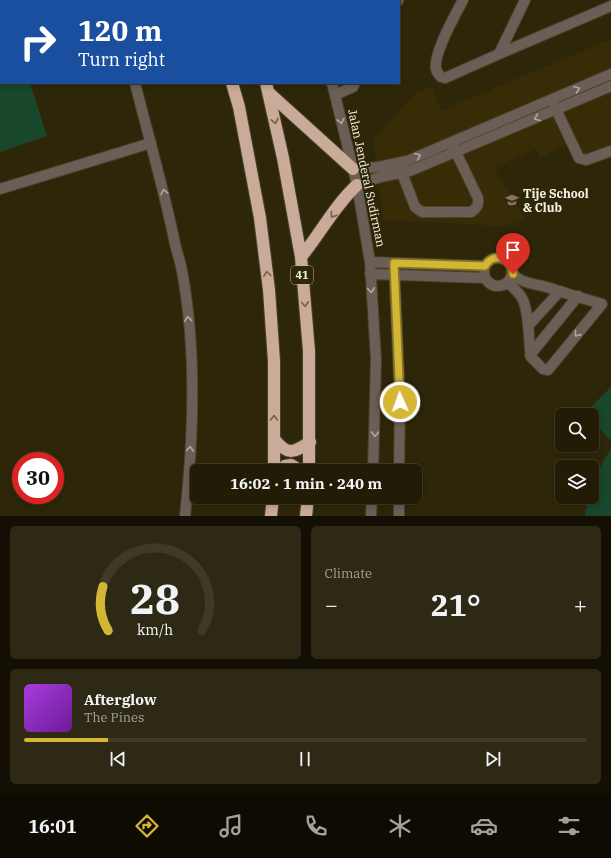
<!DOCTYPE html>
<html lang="en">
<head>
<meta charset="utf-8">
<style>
  :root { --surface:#221c07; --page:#2e2915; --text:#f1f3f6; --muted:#a2a19b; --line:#3f3a28; --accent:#d4b635 }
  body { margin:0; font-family:"IBM Plex Serif",serif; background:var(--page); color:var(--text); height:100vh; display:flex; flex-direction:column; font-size:15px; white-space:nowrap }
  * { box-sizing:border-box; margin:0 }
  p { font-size:13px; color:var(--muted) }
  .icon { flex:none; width:22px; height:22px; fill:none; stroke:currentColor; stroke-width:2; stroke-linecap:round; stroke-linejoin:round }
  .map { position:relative; height:516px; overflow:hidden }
  .panel { display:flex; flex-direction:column; gap:10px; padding:10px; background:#130f04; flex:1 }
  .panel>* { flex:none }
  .top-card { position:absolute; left:0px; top:0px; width:400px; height:84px; box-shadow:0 2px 6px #0003,0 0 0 1px var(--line); background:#1a4fa0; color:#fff; overflow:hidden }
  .tools { position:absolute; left:555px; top:408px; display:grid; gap:8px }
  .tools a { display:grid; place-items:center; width:44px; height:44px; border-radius:6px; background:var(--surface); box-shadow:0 2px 6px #0003,0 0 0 1px var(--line); font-size:20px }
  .speed { position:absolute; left:12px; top:452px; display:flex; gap:8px; font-size:20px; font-weight:700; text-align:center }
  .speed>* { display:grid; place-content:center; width:52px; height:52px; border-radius:50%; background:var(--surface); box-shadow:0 2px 6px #0003,0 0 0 1px var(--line); line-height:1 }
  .speed .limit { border:6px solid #d22; background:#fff; color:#111 }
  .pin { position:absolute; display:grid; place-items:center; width:34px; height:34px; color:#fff; margin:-41px -17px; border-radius:50% 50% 50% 0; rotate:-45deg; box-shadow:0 0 4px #0007 }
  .pin .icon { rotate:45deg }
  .me { position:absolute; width:44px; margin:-22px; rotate:358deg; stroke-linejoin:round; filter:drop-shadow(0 0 3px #0008) }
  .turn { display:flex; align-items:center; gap:14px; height:84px; padding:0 12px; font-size:18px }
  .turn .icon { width:52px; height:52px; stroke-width:2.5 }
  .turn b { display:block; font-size:28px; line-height:34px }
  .big { font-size:30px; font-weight:700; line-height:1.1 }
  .panel .tile { flex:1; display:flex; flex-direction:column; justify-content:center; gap:6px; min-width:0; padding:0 14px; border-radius:6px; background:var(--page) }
  .panel .dial { align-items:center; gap:0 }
  .dial svg { height:104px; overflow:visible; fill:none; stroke:var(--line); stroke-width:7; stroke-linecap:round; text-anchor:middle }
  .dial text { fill:var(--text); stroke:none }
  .song { display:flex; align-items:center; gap:12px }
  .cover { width:48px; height:48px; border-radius:6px; background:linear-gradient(135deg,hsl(280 70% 55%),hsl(280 70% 35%)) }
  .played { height:4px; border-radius:2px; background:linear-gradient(90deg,var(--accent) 15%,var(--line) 15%) }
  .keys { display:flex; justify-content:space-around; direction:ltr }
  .heat { display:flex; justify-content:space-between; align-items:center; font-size:22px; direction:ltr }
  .panel .tiles { flex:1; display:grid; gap:10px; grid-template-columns:1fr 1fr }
  .tile:last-child { grid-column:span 2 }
  .trip { position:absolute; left:190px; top:464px; width:232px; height:40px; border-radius:6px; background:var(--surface); box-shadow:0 2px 6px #0003,0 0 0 1px var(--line); font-weight:700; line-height:40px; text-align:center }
  .dock { display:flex; height:64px; justify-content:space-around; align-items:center; background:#0e0b03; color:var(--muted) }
  .dock .icon { width:28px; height:28px }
  .dock .active { color:var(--accent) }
  .dock b { font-size:18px; color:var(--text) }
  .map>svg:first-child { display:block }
  .built { fill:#372c06 }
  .green { fill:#18472b }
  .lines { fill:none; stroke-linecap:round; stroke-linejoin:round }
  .minor-casing { stroke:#4a4328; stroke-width:12 }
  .highway-casing { stroke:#4a4328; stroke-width:14 }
  .minor { stroke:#6b5e57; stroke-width:10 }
  .highway { stroke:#caaa98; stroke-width:12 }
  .oneway { stroke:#b2a89d }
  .oneway2 { stroke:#746149 }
  .route-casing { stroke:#8a7622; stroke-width:10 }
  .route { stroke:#d4b635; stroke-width:7 }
  .labels { text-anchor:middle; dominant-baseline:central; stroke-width:4; stroke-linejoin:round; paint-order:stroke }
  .shield { fill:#2e2609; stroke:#bbb6a2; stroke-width:1 }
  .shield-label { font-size:11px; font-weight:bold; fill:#f8f3e3 }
  .street-label { font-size:12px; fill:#f8f3e3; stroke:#2e2609 }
  .poi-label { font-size:12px; font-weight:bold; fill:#f8f3e3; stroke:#2e2609; text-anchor:start }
</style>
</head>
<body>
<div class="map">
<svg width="611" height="516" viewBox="0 0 611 516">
  <rect width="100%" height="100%" fill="#2e2609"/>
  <path class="built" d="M320,0H392V1Z
    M611,39V151L580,164L570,143L540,158L536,149L495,167L498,175L525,218L503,226L385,220L383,214L373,140L416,93L431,87L441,111Z"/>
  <path class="green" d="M0,16H1V83H30L47,136L0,152Z
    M611,387V441L592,421V415H587L585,413Z
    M611,449V516H585L588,497H592C592,478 601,465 611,449Z"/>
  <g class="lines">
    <g class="minor-casing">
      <path id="minor" d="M112,0V1
        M307,0V1
        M463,0C455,15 433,54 436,69C437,73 439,75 441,77L445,78L499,54L611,6
        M398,1V0
        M499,54L525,0
        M135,83C148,135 163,186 174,239C176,250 180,260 182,271C197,351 194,435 185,516
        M332,83L357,185L370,262L376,360L373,471
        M335,95L353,87L355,83
        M554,105L579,158L586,160L611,151
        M401,168L402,173L415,207L422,212H471C477,208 479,205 478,198L453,146
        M353,169L378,167L407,161L611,74
        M357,185L380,177L410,171L611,86
        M0,189L151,143
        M484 272a14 14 0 1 1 28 0a14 14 0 1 1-28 0Z
        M370,262L485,266
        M394,263L400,402L399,471
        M370,274L485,278
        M508,283C514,288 520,293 523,300C530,317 528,339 531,357L543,369L548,370L602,304C585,299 567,294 550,288C538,284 521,284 513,274
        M528,326L560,291
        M530,355L578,296
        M371,516L372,497
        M399,516V497"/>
    </g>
    <g class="highway-casing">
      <path id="highway" d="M206,0V1
        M243,0V1
        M232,83L239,107L260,218L269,290L274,361V471
        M266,83L283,158L301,257L309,351V471
        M269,93L353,169
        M301,257C320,234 335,205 357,185
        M274,439C288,456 293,453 310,442
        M280,471L285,466L291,465L301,471
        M271,516L273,497
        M306,516L308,497"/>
    </g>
    <use href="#minor" class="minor"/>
    <use href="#highway" class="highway"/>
  </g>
  <defs><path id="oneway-chevron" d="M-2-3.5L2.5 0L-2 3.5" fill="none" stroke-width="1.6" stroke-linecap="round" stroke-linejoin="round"/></defs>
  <g class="oneway">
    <use href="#oneway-chevron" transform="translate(577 89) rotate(-23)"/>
    <use href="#oneway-chevron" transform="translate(537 118) rotate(158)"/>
    <use href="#oneway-chevron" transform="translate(341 121) rotate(77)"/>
    <use href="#oneway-chevron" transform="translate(418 156) rotate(-23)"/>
    <use href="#oneway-chevron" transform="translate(164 192) rotate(-102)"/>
    <use href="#oneway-chevron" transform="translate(371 290) rotate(86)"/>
    <use href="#oneway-chevron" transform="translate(188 319) rotate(-96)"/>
    <use href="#oneway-chevron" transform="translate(577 334) rotate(129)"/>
    <use href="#oneway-chevron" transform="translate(375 434) rotate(91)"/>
    <use href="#oneway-chevron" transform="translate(190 449) rotate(-86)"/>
  </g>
  <g class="oneway2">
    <use href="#oneway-chevron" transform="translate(275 121) rotate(78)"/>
    <use href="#oneway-chevron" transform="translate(333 215) rotate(125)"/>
    <use href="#oneway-chevron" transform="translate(267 274) rotate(-97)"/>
    <use href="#oneway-chevron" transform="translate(305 304) rotate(85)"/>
    <use href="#oneway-chevron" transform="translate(274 418) rotate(-90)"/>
  </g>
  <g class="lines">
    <g class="route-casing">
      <path id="route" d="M400,402L394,263L485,266C493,252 512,257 513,274"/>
    </g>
    <use href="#route" class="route"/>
  </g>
  <defs>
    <g id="school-bare" transform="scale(1.08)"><path d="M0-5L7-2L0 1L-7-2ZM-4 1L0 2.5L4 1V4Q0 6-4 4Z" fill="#8d6e63" stroke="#2e2609" stroke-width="2.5" paint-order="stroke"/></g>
  </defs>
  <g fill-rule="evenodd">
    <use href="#school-bare" x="512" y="200"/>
  </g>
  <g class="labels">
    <rect class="shield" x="291" y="266" width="22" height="18" rx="3"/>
    <g class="shield-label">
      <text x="302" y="275">41</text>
    </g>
    <g class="street-label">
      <text transform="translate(367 178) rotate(78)">Jalan Jenderal Sudirman</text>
    </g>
    <g class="poi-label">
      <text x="523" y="193">Tije School<tspan x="523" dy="14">&amp; Club</tspan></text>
    </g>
  </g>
</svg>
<div class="tools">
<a><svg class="icon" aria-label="search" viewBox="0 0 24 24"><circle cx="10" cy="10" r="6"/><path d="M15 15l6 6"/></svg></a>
<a><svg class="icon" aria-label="layers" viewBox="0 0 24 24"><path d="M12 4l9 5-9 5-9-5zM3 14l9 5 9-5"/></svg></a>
</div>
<div class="speed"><div class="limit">30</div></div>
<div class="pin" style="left:513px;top:274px;background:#d93025"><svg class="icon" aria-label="arrive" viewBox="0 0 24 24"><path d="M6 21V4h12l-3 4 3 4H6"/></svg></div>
<svg class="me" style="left:400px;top:402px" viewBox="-20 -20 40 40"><circle r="17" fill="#d4b635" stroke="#fff" stroke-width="3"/><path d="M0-11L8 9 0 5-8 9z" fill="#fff"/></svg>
<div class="trip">16:02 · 1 min · 240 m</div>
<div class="top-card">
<div class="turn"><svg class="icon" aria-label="right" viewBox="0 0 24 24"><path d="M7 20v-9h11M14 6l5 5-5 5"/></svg><div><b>120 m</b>Turn right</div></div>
</div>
</div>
<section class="panel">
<div class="tiles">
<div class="tile dial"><svg viewBox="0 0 100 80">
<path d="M14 69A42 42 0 1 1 86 69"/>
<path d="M14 69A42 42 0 0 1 10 35" stroke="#d4b635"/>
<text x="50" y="56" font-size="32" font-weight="700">28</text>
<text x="50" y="72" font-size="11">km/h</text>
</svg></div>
<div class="tile"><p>Climate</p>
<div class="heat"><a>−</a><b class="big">21°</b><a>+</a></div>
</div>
<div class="tile">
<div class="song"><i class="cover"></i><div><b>Afterglow</b><p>The Pines</p></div></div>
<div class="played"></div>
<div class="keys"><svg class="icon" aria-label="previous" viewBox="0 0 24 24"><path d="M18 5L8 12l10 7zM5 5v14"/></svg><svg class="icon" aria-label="pause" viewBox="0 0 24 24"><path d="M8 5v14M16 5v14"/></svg><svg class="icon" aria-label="next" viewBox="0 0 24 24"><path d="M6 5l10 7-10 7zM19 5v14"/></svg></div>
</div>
</div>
</section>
<nav class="dock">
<b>16:01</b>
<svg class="icon active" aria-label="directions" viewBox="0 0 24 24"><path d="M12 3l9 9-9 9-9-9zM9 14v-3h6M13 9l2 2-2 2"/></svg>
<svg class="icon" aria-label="music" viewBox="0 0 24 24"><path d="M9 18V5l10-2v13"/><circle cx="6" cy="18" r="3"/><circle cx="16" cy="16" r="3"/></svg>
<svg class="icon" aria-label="phone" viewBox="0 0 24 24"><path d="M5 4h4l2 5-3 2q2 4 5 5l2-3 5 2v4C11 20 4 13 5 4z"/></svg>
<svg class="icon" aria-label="climate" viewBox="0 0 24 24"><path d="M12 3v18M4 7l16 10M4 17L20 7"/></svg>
<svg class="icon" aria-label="car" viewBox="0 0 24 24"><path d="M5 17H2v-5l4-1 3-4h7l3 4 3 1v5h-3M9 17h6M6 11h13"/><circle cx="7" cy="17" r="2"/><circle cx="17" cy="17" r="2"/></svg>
<svg class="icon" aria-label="filters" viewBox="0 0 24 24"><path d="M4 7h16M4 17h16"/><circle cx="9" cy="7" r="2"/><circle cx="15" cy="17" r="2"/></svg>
</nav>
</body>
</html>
